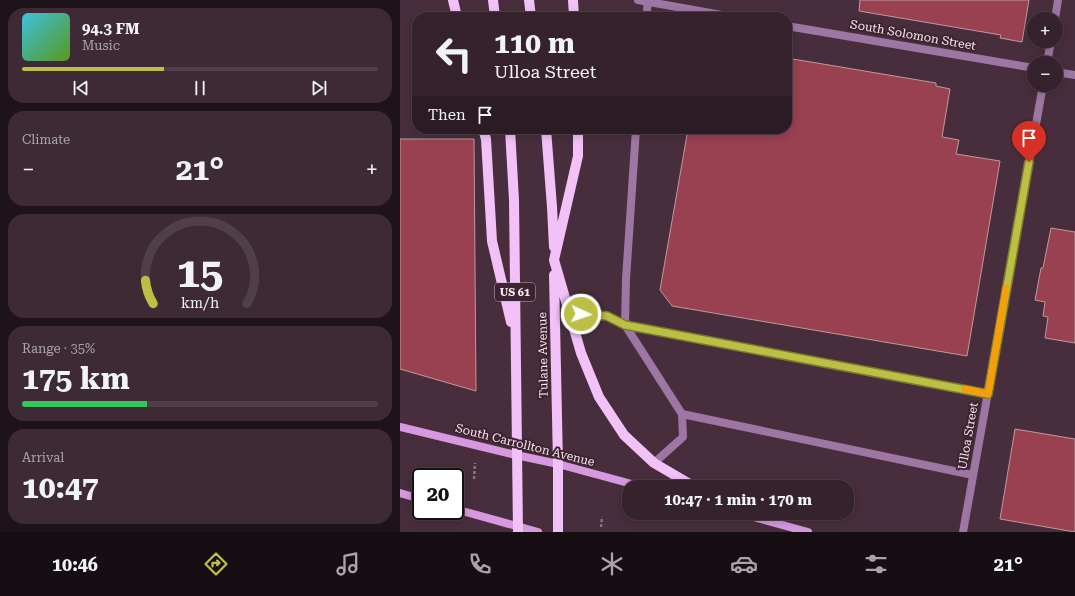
<!DOCTYPE html>
<html lang="en">
<head>
<meta charset="utf-8">
<style>
  :root { --surface:#36222d; --page:#3d2a35; --text:#f1f3f6; --muted:#aaa4aa; --line:#503f49; --accent:#bcbf44 }
  body { margin:0; font-family:"Roboto Serif",serif; background:var(--page); color:var(--text); height:100vh; display:flex; flex-direction:column; font-size:15px; white-space:nowrap }
  * { box-sizing:border-box; margin:0 }
  p { font-size:13px; color:var(--muted) }
  .icon { flex:none; width:22px; height:22px; fill:none; stroke:currentColor; stroke-width:2; stroke-linecap:round; stroke-linejoin:round }
  .map { position:relative; flex:1; overflow:hidden }
  .sheet { display:flex; flex-direction:column; gap:8px; padding:8px; background:#1e1319; width:400px }
  .sheet>* { flex:none }
  .guide { position:absolute; left:12px; top:12px; width:380px; height:122px; border-radius:16px; box-shadow:0 2px 10px #0003,0 0 0 1px var(--line); background:#36222d; color:var(--text); overflow:hidden }
  .fabs { position:absolute; left:627px; top:12px; display:grid; gap:8px }
  .fabs a { display:grid; place-items:center; width:36px; height:36px; border-radius:50%; background:var(--surface); box-shadow:0 2px 10px #0003,0 0 0 1px var(--line); font-size:20px }
  .speed { position:absolute; left:12px; top:468px; display:flex; gap:8px; font-size:20px; font-weight:700; text-align:center }
  .speed>* { display:grid; place-content:center; width:52px; height:52px; border-radius:50%; background:var(--surface); box-shadow:0 2px 10px #0003,0 0 0 1px var(--line); line-height:1 }
  .speed .limit { border:2px solid #111; border-radius:6px; background:#fff; color:#111 }
  .pin { position:absolute; display:grid; place-items:center; width:34px; height:34px; color:#fff; margin:-41px -17px; border-radius:50% 50% 50% 0; rotate:-45deg; box-shadow:0 0 4px #0007 }
  .pin .icon { rotate:45deg }
  .me { position:absolute; width:44px; margin:-22px; rotate:93deg; stroke-linejoin:round; filter:drop-shadow(0 0 3px #0008) }
  .turn { display:flex; align-items:center; gap:14px; height:84px; padding:0 16px; font-size:18px }
  .turn .icon { width:52px; height:52px; stroke-width:2.5 }
  .turn b { display:block; font-size:28px; line-height:34px }
  .then { display:flex; align-items:center; height:38px; padding:0 16px; background:#0003; gap:8px; font-size:15px }
  .big { font-size:30px; font-weight:700; line-height:1.1 }
  .sheet .card { flex:1; display:flex; flex-direction:column; justify-content:center; gap:6px; min-width:0; padding:0 14px; border-radius:16px; background:var(--page) }
  .sheet .dial { align-items:center; gap:0 }
  .dial svg { height:104px; overflow:visible; fill:none; stroke:var(--line); stroke-width:7; stroke-linecap:round; text-anchor:middle }
  .dial text { fill:var(--text); stroke:none }
  .song { display:flex; align-items:center; gap:12px }
  .cover { width:48px; height:48px; border-radius:6px; background:linear-gradient(135deg,hsl(190 70% 55%),hsl(90 70% 35%)) }
  .played { height:4px; border-radius:2px; background:linear-gradient(90deg,var(--accent) 40%,var(--line) 40%) }
  .keys { display:flex; justify-content:space-around; direction:ltr }
  .heat { display:flex; justify-content:space-between; align-items:center; font-size:22px; direction:ltr }
  .charge { height:6px; border-radius:3px; background:linear-gradient(90deg,#34c759 35%,var(--line) 0) }
  .trip { position:absolute; left:222px; top:480px; width:232px; height:40px; border-radius:16px; background:var(--surface); box-shadow:0 2px 10px #0003,0 0 0 1px var(--line); font-weight:700; line-height:40px; text-align:center }
  .tabs { display:flex; height:64px; justify-content:space-around; align-items:center; background:#160e12; color:var(--muted) }
  .tabs .icon { width:28px; height:28px }
  .tabs .selected { color:var(--accent) }
  .tabs b { font-size:18px; color:var(--text) }
  main { display:flex; flex:1; min-height:0 }
  .map>svg:first-child { display:block }
  .building { fill:#994150; stroke:#be9a9d }
  .lines { fill:none; stroke-linecap:round; stroke-linejoin:round }
  .path { stroke:#89737e; stroke-width:2.5; stroke-dasharray:3 2; stroke-linecap:butt }
  .lane { stroke:#9e76a3; stroke-width:8 }
  .street { stroke:#9e76a3; stroke-width:8 }
  .secondary { stroke:#d798df; stroke-width:8 }
  .primary { stroke:#f2c1f8; stroke-width:10 }
  .route-casing { stroke:#7a7c2c; stroke-width:10 }
  .route { stroke:#bcbf44; stroke-width:7 }
  .slow { stroke:#f59e0b; stroke-width:7 }
  .labels { text-anchor:middle; dominant-baseline:central; stroke-width:4; stroke-linejoin:round; paint-order:stroke }
  .shield { fill:#3e2431; stroke:#c0acb6; stroke-width:1 }
  .shield-label { font-size:11px; font-weight:bold; fill:#f8e7ef }
  .street-label { font-size:12px; fill:#f8e7ef; stroke:#3e2431 }
</style>
</head>
<body>
<main>
<section class="sheet">
<div class="card">
<div class="song"><i class="cover"></i><div><b>94.3 FM</b><p>Music</p></div></div>
<div class="played"></div>
<div class="keys"><svg class="icon" aria-label="previous" viewBox="0 0 24 24"><path d="M18 5L8 12l10 7zM5 5v14"/></svg><svg class="icon" aria-label="pause" viewBox="0 0 24 24"><path d="M8 5v14M16 5v14"/></svg><svg class="icon" aria-label="next" viewBox="0 0 24 24"><path d="M6 5l10 7-10 7zM19 5v14"/></svg></div>
</div>
<div class="card"><p>Climate</p>
<div class="heat"><a>−</a><b class="big">21°</b><a>+</a></div>
</div>
<div class="card dial"><svg viewBox="0 0 100 80">
<path d="M14 69A42 42 0 1 1 86 69"/>
<path d="M14 69A42 42 0 0 1 8 51" stroke="#bcbf44"/>
<text x="50" y="56" font-size="32" font-weight="700">15</text>
<text x="50" y="72" font-size="11">km/h</text>
</svg></div>
<div class="card"><p>Range · 35%</p><b class="big">175 km</b><div class="charge"></div></div>
<div class="card"><p>Arrival</p><b class="big">10:47</b></div>
</section>
<div class="map">
<svg width="675" height="532" viewBox="0 0 675 532">
  <rect width="100%" height="100%" fill="#482e3c"/>
  <path class="building" d="M460,0H629L622,42L600,38L601,35L459,11Z
    M387,58L536,83V86L550,89L542,137L559,140L556,154L600,161L567,356L272,306L260,290L288,129H387Z
    M0,139H74L76,391L0,369Z
    M651,228L675,232V343L645,338L648,317L643,316L645,302L635,300L641,268H643Z
    M615,429L675,439V532L600,519Z"/>
  <g class="lines">
    <path class="path" d="M74,479L75,463
      M201,527L202,517"/>
    <path class="lane" d="M246,17L248,2
      M236,129L226,279L225,325L588,394
      M169,313L207,316L225,325L282,414L283,437L254,463
      M282,414L573,475"/>
    <path class="street" d="M238,0L333,17
      M655,19L658,0
      M387,26L634,68
      M647,63L651,41
      M656,72L675,75
      M563,532L643,85"/>
    <path class="secondary" d="M0,427L116,455L158,464L243,487
      M0,493L21,499
      M55,509L138,532
      M339,513L408,532"/>
    <path class="primary" d="M53,0L57,17
      M93,0L95,17
      M129,0L131,17
      M173,0L174,17
      M83,129L86,139L92,241L111,322
      M110,129L114,200L118,532
      M146,129L152,207L154,247
      M178,129V156L154,260L181,353L199,397L224,435L254,463L295,487
      M154,275L158,464V532"/>
  </g>
  <g class="lines">
    <g class="route-casing">
      <path id="route" d="M181,314L207,316L225,325L588,394L629,162"/>
    </g>
    <use href="#route" class="route"/>
    <path class="slow" d="M565,389L588,394L606,288"/>
  </g>
  <g class="labels">
    <rect class="shield" x="95" y="283" width="40" height="18" rx="3"/>
    <g class="shield-label">
      <text x="115" y="292">US 61</text>
    </g>
    <g class="street-label">
      <text transform="translate(513 35) rotate(10)">South Solomon Street</text>
      <text transform="translate(143 355) rotate(-91)">Tulane Avenue</text>
      <text transform="translate(568 436) rotate(-80)">Ulloa Street</text>
      <text transform="translate(125 445) rotate(14)">South Carrollton Avenue</text>
    </g>
  </g>
</svg>
<div class="fabs">
<a>+</a>
<a>−</a>
</div>
<div class="speed"><div class="limit">20</div></div>
<div class="pin" style="left:629px;top:162px;background:#d93025"><svg class="icon" aria-label="arrive" viewBox="0 0 24 24"><path d="M6 21V4h12l-3 4 3 4H6"/></svg></div>
<svg class="me" style="left:181px;top:314px" viewBox="-20 -20 40 40"><circle r="17" fill="#bcbf44" stroke="#fff" stroke-width="3"/><path d="M0-11L8 9 0 5-8 9z" fill="#fff"/></svg>
<div class="trip">10:47 · 1 min · 170 m</div>
<div class="guide">
<div class="turn"><svg class="icon" aria-label="left" viewBox="0 0 24 24"><path d="M17 20v-9H6M10 6l-5 5 5 5"/></svg><div><b>110 m</b>Ulloa Street</div></div>
<div class="then">Then<svg class="icon" aria-label="arrive" viewBox="0 0 24 24"><path d="M6 21V4h12l-3 4 3 4H6"/></svg></div>
</div>
</div>
</main>
<nav class="tabs">
<b>10:46</b>
<svg class="icon selected" aria-label="directions" viewBox="0 0 24 24"><path d="M12 3l9 9-9 9-9-9zM9 14v-3h6M13 9l2 2-2 2"/></svg>
<svg class="icon" aria-label="music" viewBox="0 0 24 24"><path d="M9 18V5l10-2v13"/><circle cx="6" cy="18" r="3"/><circle cx="16" cy="16" r="3"/></svg>
<svg class="icon" aria-label="phone" viewBox="0 0 24 24"><path d="M5 4h4l2 5-3 2q2 4 5 5l2-3 5 2v4C11 20 4 13 5 4z"/></svg>
<svg class="icon" aria-label="climate" viewBox="0 0 24 24"><path d="M12 3v18M4 7l16 10M4 17L20 7"/></svg>
<svg class="icon" aria-label="car" viewBox="0 0 24 24"><path d="M5 17H2v-5l4-1 3-4h7l3 4 3 1v5h-3M9 17h6M6 11h13"/><circle cx="7" cy="17" r="2"/><circle cx="17" cy="17" r="2"/></svg>
<svg class="icon" aria-label="filters" viewBox="0 0 24 24"><path d="M4 7h16M4 17h16"/><circle cx="9" cy="7" r="2"/><circle cx="15" cy="17" r="2"/></svg>
<b>21°</b>
</nav>
</body>
</html>
